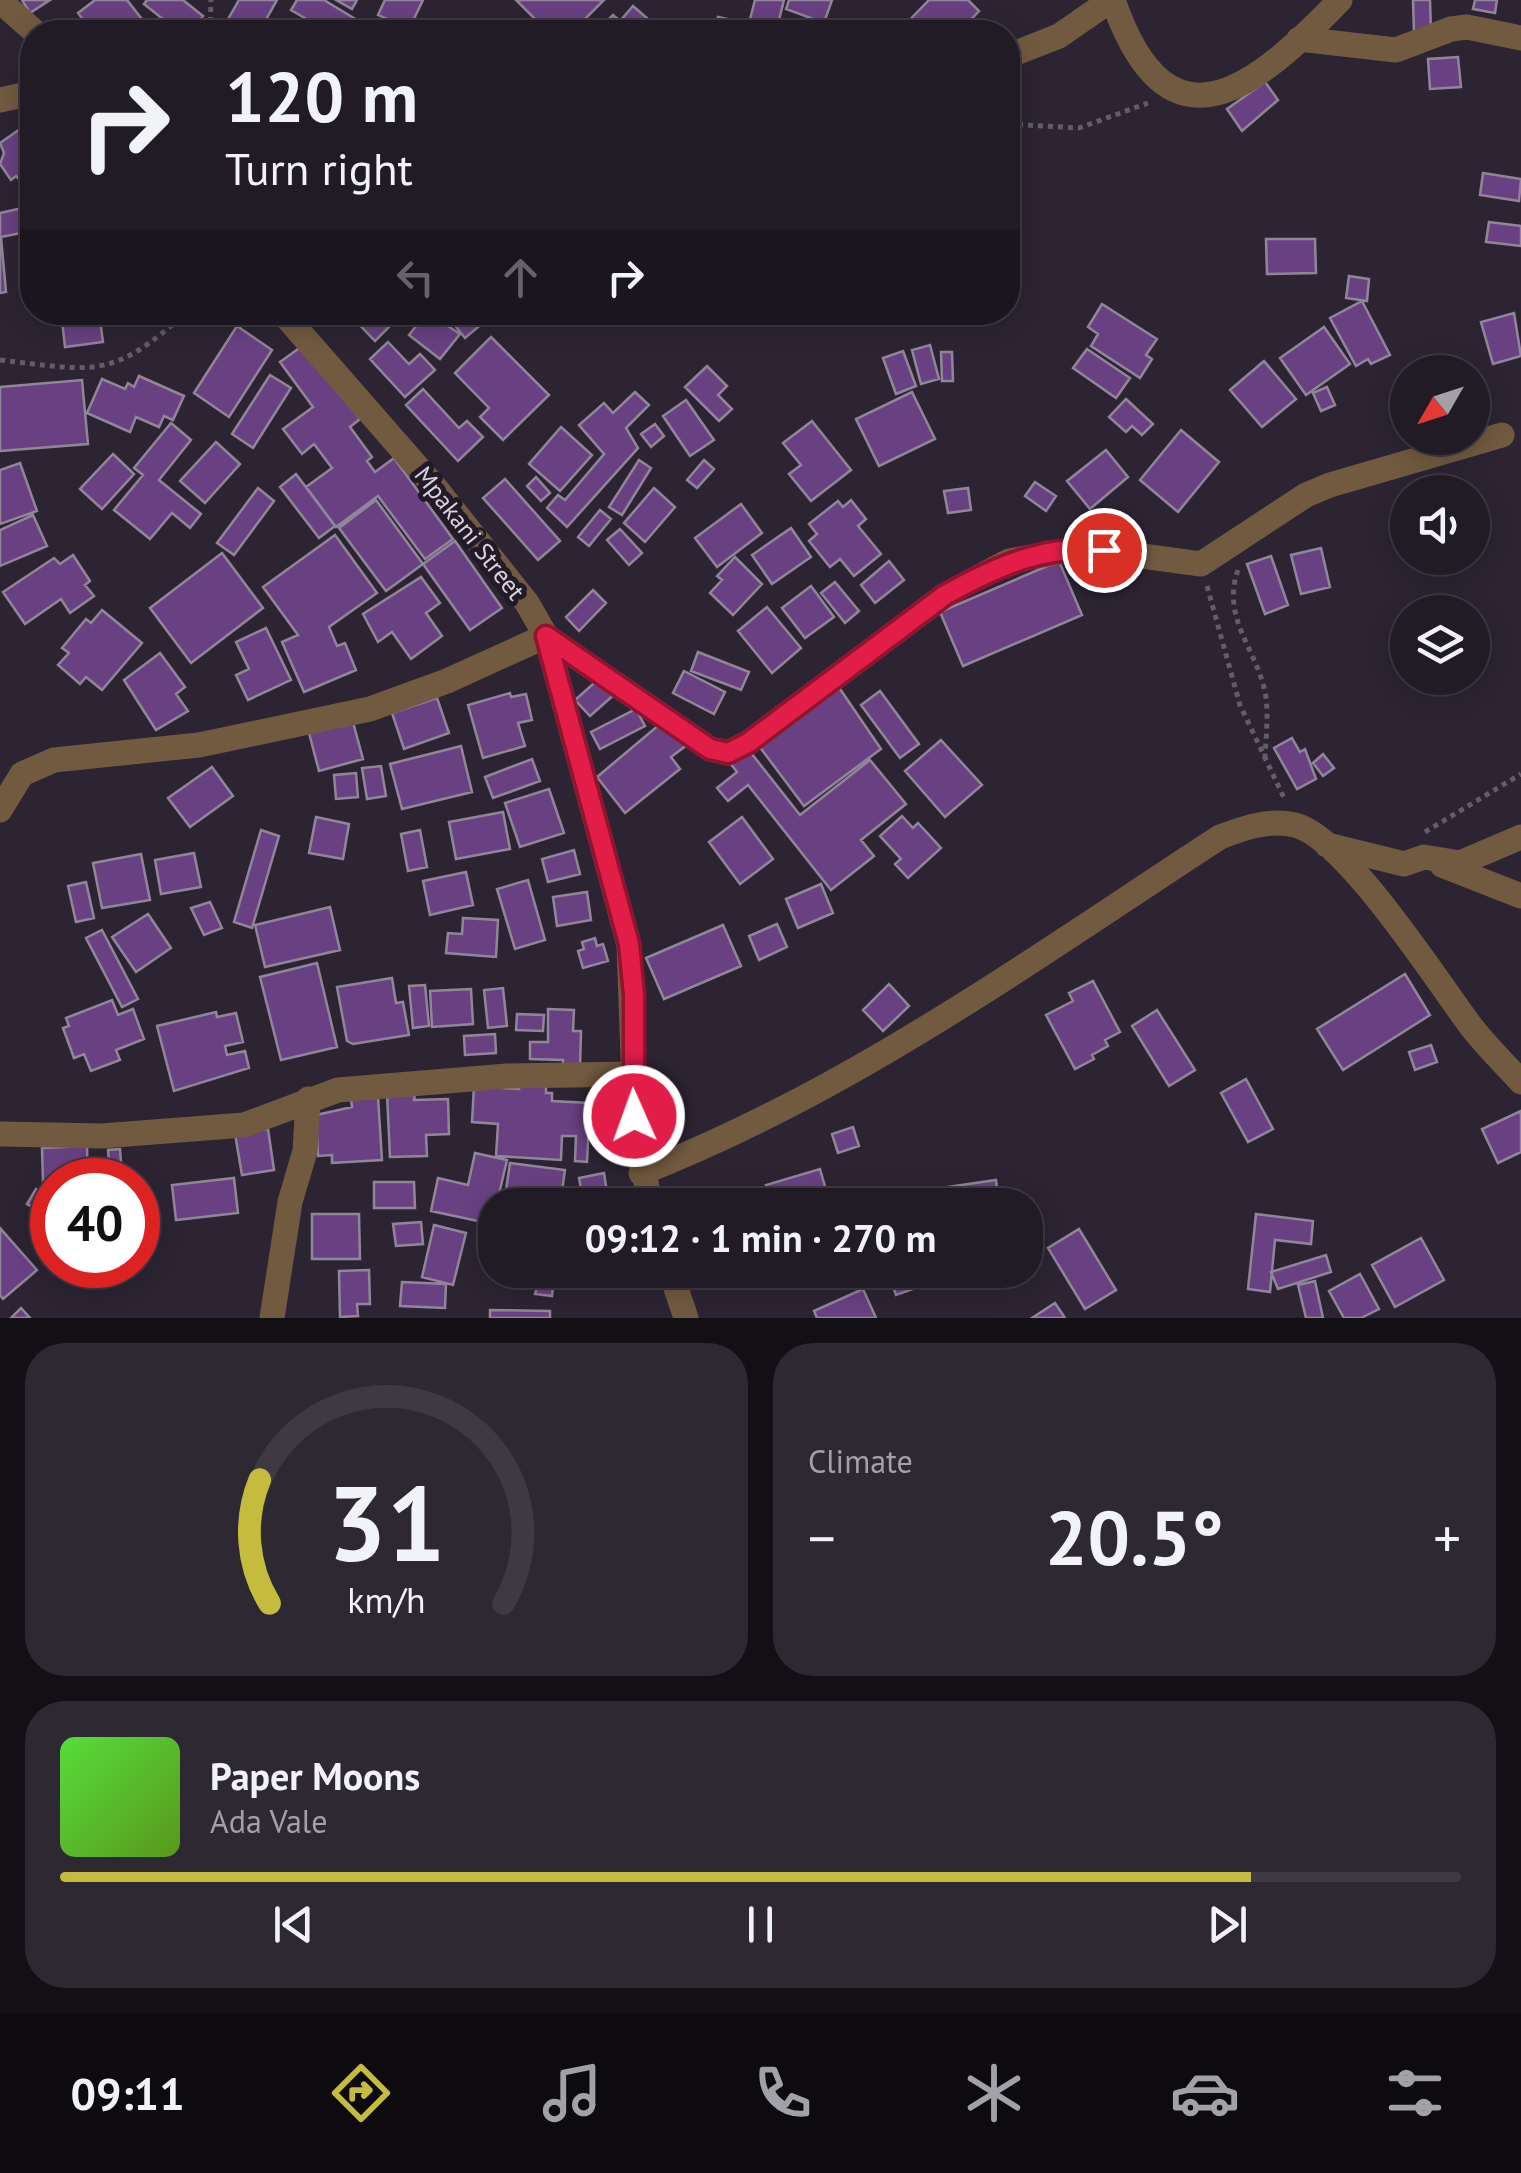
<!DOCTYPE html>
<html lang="en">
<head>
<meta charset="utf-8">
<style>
  :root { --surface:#211b26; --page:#2d2832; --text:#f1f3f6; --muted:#a2a1a7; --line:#3e3943; --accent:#c5bc3d }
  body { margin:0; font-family:"PT Sans",sans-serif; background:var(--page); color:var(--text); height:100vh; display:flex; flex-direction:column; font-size:38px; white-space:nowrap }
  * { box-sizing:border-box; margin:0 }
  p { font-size:32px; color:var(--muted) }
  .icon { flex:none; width:55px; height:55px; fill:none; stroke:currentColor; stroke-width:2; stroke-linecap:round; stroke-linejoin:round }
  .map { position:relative; height:1318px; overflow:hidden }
  .drawer { display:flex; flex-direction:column; gap:25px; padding:25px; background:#120f15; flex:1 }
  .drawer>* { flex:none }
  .top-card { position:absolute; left:20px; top:20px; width:1000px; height:305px; border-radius:40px; box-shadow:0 5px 25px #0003,0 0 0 2px var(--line); background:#211b26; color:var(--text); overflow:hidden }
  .needle { width:65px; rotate:231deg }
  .buttons { position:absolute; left:1390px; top:355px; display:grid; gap:20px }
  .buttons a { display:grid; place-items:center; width:100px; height:100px; border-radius:50%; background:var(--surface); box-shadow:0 5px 25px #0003,0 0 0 2px var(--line); font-size:50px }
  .speed { position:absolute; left:30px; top:1158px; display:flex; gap:20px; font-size:50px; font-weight:700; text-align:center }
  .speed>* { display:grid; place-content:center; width:130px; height:130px; border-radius:50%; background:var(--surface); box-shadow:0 5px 25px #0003,0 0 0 2px var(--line); line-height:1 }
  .speed .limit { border:15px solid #d22; background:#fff; color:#111 }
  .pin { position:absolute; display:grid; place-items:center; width:85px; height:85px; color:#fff; margin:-42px; border:5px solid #fff; border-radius:50%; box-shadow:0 2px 10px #0007 }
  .me { position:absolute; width:110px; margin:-55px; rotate:358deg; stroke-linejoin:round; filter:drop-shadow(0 0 8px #0008) }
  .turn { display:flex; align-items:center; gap:35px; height:210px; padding:0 40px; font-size:45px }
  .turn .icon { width:130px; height:130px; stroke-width:2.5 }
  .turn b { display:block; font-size:70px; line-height:85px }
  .lanes { display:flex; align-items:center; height:95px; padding:0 40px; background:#0003; justify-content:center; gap:50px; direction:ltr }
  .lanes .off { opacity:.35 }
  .big { font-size:75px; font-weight:700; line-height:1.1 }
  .drawer .tile { flex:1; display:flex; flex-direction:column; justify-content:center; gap:15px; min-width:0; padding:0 35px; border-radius:40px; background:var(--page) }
  .drawer .dial { align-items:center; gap:0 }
  .dial svg { height:260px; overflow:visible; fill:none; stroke:var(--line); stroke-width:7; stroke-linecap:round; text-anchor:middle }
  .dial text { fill:var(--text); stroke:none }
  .song { display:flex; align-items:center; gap:30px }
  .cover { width:120px; height:120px; border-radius:15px; background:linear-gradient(135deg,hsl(110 70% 55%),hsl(90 70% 35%)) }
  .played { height:10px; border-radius:5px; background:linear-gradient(90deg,var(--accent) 85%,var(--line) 85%) }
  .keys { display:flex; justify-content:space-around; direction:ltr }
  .heat { display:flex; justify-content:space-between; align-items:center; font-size:55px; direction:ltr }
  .drawer .tiles { flex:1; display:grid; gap:25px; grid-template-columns:1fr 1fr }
  .tile:last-child { grid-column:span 2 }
  .trip { position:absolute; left:478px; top:1188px; width:565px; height:100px; border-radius:40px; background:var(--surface); box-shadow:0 5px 25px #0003,0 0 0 2px var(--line); font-weight:700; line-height:100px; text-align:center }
  .tab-bar { display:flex; height:160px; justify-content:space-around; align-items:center; background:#0d0b0f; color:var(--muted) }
  .tab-bar .icon { width:70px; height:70px }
  .tab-bar .selected { color:var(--accent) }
  .tab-bar b { font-size:45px; color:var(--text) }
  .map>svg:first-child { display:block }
  .building { fill:#694183; stroke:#918699; stroke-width:2.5 }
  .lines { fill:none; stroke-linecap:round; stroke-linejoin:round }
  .path { stroke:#635c6a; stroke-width:5; stroke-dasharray:5 5; stroke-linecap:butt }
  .minor { stroke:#725a40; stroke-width:25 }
  .tertiary { stroke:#725a40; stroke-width:25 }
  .route-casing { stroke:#92132f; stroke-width:25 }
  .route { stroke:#e11d48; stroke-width:18 }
  .labels { text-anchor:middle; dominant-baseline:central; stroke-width:10; stroke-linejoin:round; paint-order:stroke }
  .street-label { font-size:25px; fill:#d7d2dc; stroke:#231a29 }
</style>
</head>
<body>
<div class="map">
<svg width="1521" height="1318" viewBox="0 0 1521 1318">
  <rect width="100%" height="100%" fill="#2c2433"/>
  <path class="building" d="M22,0H50L30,13Z
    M95,0H127L152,32H93L78,13Z
    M147,0H183L203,16L191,32H179L144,4Z
    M239,0H277L259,32H231L223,28Z
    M297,0H324L362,23H370L379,32H329L291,10Z
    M336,0H357L352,9Z
    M385,0H423L409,29L378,15Z
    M516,0H604L572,32H548Z
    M755,0H784L776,32L748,27Z
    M789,0H832L824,23L786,9Z
    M929,0H968L979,11L963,28L968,32H898Z
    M1413,0H1430L1431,33L1414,34Z
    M1475,0H1497L1495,13L1473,9Z
    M633,6L663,32H596L613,15L620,21Z
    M718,17L742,22L740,32H715Z
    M793,20L822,32H788Z
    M300,24L316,32H295Z
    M1458,57L1461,87L1430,89L1428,59Z
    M1265,82L1278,100L1242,131L1227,109Z
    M30,122L32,126V192L16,176L11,180L0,164L4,153L0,143Z
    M1483,173L1521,179L1519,201L1480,195Z
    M22,208L26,232L1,237L6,292L0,293V213Z
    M1489,222L1521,226V246L1486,242Z
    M1266,239H1315L1316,273L1267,274Z
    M1349,276L1369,279L1367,301L1346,298Z
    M1362,301L1390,355L1371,364L1368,359L1356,366L1330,318Z
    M1102,304L1157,339L1146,355L1152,359L1140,378L1091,346L1098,334L1088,327Z
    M61,312H99L103,342L65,347Z
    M347,312H404L375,341Z
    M427,312L460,334L440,359L409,335Z
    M444,312H496L465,338Z
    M1514,313L1521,356L1493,364L1481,322Z
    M237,326L272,350L229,417L194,393Z
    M1324,327L1350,364L1306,395L1280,358Z
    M491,337L549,395L503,440L480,417L489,408L455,373Z
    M388,342L409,364L420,354L435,370L405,397L370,359Z
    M305,344L360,419L350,427L372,457L367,461L375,472L394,458L453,539L425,559L378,496L336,527L306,487L332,468L314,444L302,454L283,429L313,407L280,362Z
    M930,345L939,379L921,384L912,350Z
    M1087,349L1130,378L1116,398L1073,368Z
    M903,351L916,386L896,394L883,358Z
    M941,352H952L953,381H942Z
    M1264,361L1296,399L1262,427L1230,390Z
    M707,366L727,386L718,395L732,409L719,421L685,387Z
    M270,375L291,388L253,448L232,434Z
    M139,376L184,396L173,420L164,416L159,427L136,417L130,432L87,413L102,379L125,389L128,383L134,387Z
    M82,380L88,444L0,451V387Z
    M1327,387L1335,405L1321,411L1313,393Z
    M423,389L459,428L467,421L483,437L458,461L406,405Z
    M635,392L649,405L626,428L638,448L567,527L547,508L558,495L565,500L604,454L579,425L604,403L613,413Z
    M912,392L935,439L879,466L856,419Z
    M1126,399L1153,424L1142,435L1132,426L1126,432L1109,417Z
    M686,400L714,440L690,456L663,416Z
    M812,421L851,470L811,501L789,474L801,465L783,443Z
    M171,423L191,440L159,480L201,514L190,528L172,513L150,539L114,510L143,475L134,468Z
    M655,424L664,436L651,447L641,434Z
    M561,427L592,455L560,491L529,464Z
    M1181,430L1219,462L1178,512L1140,480Z
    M216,442L240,464L205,503L180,481Z
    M1106,450L1128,477L1090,509L1067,481Z
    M113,454L134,474L102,509L80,489Z
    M639,460L651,468L622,515L609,507Z
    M704,460L714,469L697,488L687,480Z
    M20,463L37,511L0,524V470Z
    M296,474L335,526L319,538L280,487Z
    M536,477L550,493L541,501L527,486Z
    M505,479L560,541L538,560L483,498Z
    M1035,482L1056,496L1046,511L1025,496Z
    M258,488L274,501L234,555L217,543Z
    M654,488L675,507L645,542L624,523Z
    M968,488L971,510L948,513L944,491Z
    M376,500L423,564L386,591L339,528Z
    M851,500L866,519L858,526L881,554L854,576L840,559L830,567L809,541L817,534L809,524L838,501L843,507Z
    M741,504L762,533L717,567L695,538Z
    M600,510L611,519L589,546L578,537Z
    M33,515L47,546L0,566V530Z
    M791,528L811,557L772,584L752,555Z
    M620,529L642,553L629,565L607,540Z
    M335,535L377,593L329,627L337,646L345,643L356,670L304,692L282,642L298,635L263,587Z
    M455,541L502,608L470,630L423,564Z
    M1321,548L1330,587L1301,594L1291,555Z
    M222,553L263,608L191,663L150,608Z
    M73,555L90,581L85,585L94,596L70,613L61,599L25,624L3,592L54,558L60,564Z
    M1271,556L1288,605L1265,614L1247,564Z
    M735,557L762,584L733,615L710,593L722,580L717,576Z
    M889,561L904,580L875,603L861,585Z
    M1059,561L1082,615L963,666L940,612Z
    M421,577L440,603L426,613L442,636L411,659L392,632L378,642L363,614Z
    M835,582L859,611L845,623L821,593Z
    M811,586L834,617L805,638L782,608Z
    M593,590L606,603L579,631L566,617Z
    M767,607L801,648L772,673L738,631Z
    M102,610L142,643L102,690L86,677L80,684L58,665L69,653L62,648L86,619L91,623Z
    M266,628L291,680L248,700L236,675L249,669L236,642Z
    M698,652L749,672L741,690L691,671Z
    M160,653L185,687L176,694L188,711L156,730L124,680Z
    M684,671L725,692L714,714L673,693Z
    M602,676L616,693L590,716L575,700Z
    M838,686L881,749L804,806L759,746Z
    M880,691L919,744L900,758L861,705Z
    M510,693L511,697L526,694L532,720L518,723L525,746L483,758L468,705Z
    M437,698L449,733L404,749L392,713Z
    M636,709L645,726L600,749L591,732Z
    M666,719L687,745L671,757L680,769L625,813L597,777Z
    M353,722L363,759L319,771L309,733Z
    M1292,738L1300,752L1305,749L1316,779L1297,789L1274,748Z
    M941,740L982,785L945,817L905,771Z
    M461,746L472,792L402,809L390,764Z
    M748,749L800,815L870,760L906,804L861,840L874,856L831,890L748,785L728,801L717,788L737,772L730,763Z
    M1323,754L1334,768L1323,776L1313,763Z
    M532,759L540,781L493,798L485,777Z
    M381,766L386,796L367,799L362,768Z
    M212,767L233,796L190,827L168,798Z
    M356,773L358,797L336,799L334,775Z
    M549,789L564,833L520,847L505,803Z
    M503,812L510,849L456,859L449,822Z
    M902,816L913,828L918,823L941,848L908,878L895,864L901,859L880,836Z
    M316,817L349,824L343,859L309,853Z
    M742,817L773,859L740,884L709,842Z
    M261,830L279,836L252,928L234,922Z
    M420,830L427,867L408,871L401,834Z
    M574,850L580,874L548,882L542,859Z
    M194,853L201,887L161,894L155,860Z
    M141,854L150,900L102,908L93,863Z
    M466,872L473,905L430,915L423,881Z
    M528,880L545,940L515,949L497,889Z
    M86,882L94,918L76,922L68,886Z
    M821,884L833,913L798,928L786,899Z
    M587,892L591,920L557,926L553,897Z
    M210,902L222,928L204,935L191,908Z
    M330,907L340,950L265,967L255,925Z
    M148,914L171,948L136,972L112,937Z
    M463,918L498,920L496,957L446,953L448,933L462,934Z
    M777,924L787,947L759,960L749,936Z
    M723,925L741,966L664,999L646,958Z
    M102,930L138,999L122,1007L86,938Z
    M595,938L597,946L603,944L608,961L583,968L578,951L584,949L582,942Z
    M317,963L337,1047L281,1060L260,977Z
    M1405,974L1430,1015L1343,1070L1317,1029Z
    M392,978L396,1003L403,1002L409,1035L353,1044L347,1041L337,987Z
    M1093,981L1120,1032L1105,1040L1108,1046L1092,1055L1094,1059L1075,1069L1046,1015L1073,1001L1069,993Z
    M889,984L909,1006L883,1031L863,1010Z
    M425,985L429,1026L413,1028L409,986Z
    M503,988L507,1026L488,1028L484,990Z
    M471,989L473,1024L432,1027L430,991Z
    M112,1000L118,1015L133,1009L144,1039L116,1050L120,1060L91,1071L84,1054L74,1058L63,1028L69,1026L66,1018Z
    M548,1009L574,1010L573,1031H581L580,1068H563V1060L530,1059V1042H548Z
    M1157,1010L1195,1070L1169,1086L1132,1026Z
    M216,1012L217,1017L236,1013L243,1042L225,1046L227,1055L245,1051L249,1068L174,1091L157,1026Z
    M517,1014L544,1015L543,1031L516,1030Z
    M495,1034L496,1053L465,1055L464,1036Z
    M1431,1045L1437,1062L1415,1070L1409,1052Z
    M520,1079L546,1080V1093H552V1101L590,1103L587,1162L575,1161L576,1136H562L561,1160L496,1156L498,1124L472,1122L474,1086L519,1089Z
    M1246,1079L1273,1129L1248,1142L1221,1093Z
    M415,1093L414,1100L448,1099L449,1134L426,1135L427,1156L390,1157L387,1094Z
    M378,1097L382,1160L332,1163V1155L318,1156L316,1115L352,1107L351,1099Z
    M1521,1111V1152L1498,1163L1482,1129Z
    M853,1127L859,1146L838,1153L832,1134Z
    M268,1129L274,1170L242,1175L235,1134Z
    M87,1146L88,1180L43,1182L42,1148Z
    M120,1149L122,1175L110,1176L108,1150Z
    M475,1153L507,1160L492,1224L431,1211L438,1178L468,1185Z
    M510,1163L565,1170L560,1205L504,1203Z
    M820,1169L828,1197L801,1205H772L766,1185Z
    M604,1173L609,1205H584L579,1178Z
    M234,1178L238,1213L176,1220L172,1185Z
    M996,1180L999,1205H936L934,1189Z
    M374,1182H414L415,1208H374Z
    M36,1189L52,1198L50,1217L27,1204Z
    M745,1196L748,1205H733L731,1200Z
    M312,1214H359L360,1259H312Z
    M1256,1214L1313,1221L1311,1244L1275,1240L1270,1292L1248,1289Z
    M421,1222L423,1244L396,1246L393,1224Z
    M434,1225L466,1233L453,1285L422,1277Z
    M0,1228L37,1270L3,1299L0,1295Z
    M1079,1229L1116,1290L1085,1309L1048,1248Z
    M1421,1238L1444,1280L1395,1307L1372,1265Z
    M1326,1255L1331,1272L1278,1289L1271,1272Z
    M369,1270L370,1304H357L358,1316L340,1317L339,1271Z
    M812,1270H848L849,1273L816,1282Z
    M908,1270H967L896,1295L889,1276Z
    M1360,1274L1379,1309L1361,1318H1344L1329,1291Z
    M541,1275L554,1277L552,1296L535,1294Z
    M1315,1281L1323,1318H1306L1298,1285Z
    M402,1282L446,1284L445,1308L400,1306Z
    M863,1289L876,1318H817L814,1311Z
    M1055,1303L1065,1318H1032Z
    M21,1308L30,1318H11Z
    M490,1310L550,1311V1318H490Z"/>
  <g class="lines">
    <path class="path" d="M210,32L211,0
      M1008,124L1079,128L1148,103
      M0,360C96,371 111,380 187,312
      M1238,570C1221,618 1256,648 1265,692C1269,713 1266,735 1265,757
      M1207,586L1240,705L1285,800
      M1425,832L1521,774"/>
    <path class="minor" d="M1113,0C1169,163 1258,85 1340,0
      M1299,39L1396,50L1451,29L1467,27L1521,38
      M1008,56L1059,36L1111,0
      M0,100L32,93
      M0,810L22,774L54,760L199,745L370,709L447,681L546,636L710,749L728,753L748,743L945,595L1009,561L1083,548L1201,564L1306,495L1330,485L1502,435
      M1327,845L1404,864L1424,857L1460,863L1521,837
      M1442,865L1521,896
      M0,1134L102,1136L244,1125L338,1090L507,1076L632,1074
      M641,1173C849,1092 1034,958 1220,837C1244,828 1268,819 1295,825C1345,837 1437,981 1470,1025C1485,1045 1504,1063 1521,1082
      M272,1318L290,1202L305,1151L308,1099"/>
    <path class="tertiary" d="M0,1L35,32
      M282,312L434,486L527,603L546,636L629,945L636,1138L651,1205
      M670,1270L686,1318"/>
  </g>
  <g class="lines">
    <g class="route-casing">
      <path id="route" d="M634,1116V995L629,944L546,636L710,749L728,753L748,743L945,595C997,566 1044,545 1104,550"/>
    </g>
    <use href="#route" class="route"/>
  </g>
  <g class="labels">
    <g class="street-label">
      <text transform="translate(470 533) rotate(52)">Mpakani Street</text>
    </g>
  </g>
</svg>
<div class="buttons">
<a><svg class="needle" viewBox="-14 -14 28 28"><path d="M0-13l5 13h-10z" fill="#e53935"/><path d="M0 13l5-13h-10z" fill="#a2a1a7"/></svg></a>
<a><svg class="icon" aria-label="sound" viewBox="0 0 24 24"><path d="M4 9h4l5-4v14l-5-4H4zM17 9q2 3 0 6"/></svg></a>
<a><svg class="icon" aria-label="layers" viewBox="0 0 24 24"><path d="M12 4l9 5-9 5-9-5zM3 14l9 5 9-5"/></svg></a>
</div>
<div class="speed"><div class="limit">40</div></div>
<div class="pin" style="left:1104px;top:550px;background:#d93025"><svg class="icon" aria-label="arrive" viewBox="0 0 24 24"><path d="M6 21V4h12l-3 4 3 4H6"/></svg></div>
<svg class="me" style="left:634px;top:1116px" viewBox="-20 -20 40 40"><circle r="17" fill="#e11d48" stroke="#fff" stroke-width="3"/><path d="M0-11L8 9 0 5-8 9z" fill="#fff"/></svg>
<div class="trip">09:12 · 1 min · 270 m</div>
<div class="top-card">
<div class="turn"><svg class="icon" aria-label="right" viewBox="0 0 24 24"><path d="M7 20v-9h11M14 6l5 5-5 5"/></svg><div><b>120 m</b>Turn right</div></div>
<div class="lanes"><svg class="icon off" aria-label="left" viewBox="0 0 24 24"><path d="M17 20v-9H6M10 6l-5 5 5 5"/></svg><svg class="icon off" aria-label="ahead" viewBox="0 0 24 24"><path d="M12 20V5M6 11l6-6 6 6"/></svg><svg class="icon" aria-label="right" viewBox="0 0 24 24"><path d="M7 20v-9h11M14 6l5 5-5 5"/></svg></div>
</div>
</div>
<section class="drawer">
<div class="tiles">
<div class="tile dial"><svg viewBox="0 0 100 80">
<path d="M14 69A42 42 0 1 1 86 69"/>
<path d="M14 69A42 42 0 0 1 11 31" stroke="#c5bc3d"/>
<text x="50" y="56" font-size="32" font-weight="700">31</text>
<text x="50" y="72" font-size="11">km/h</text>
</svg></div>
<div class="tile"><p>Climate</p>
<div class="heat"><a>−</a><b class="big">20.5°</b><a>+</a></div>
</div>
<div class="tile">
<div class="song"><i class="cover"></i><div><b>Paper Moons</b><p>Ada Vale</p></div></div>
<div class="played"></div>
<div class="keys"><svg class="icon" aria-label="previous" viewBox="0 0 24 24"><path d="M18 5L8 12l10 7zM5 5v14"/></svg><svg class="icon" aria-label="pause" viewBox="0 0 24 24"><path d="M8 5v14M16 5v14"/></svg><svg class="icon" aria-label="next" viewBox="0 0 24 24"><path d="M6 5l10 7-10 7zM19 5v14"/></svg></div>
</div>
</div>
</section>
<nav class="tab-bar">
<b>09:11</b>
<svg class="icon selected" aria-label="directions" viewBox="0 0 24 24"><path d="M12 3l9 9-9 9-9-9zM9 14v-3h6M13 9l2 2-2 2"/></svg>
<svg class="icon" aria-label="music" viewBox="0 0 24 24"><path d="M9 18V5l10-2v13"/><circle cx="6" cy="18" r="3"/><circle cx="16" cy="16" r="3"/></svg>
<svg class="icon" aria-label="phone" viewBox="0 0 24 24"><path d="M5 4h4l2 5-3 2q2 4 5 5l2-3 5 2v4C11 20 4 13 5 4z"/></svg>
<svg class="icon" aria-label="climate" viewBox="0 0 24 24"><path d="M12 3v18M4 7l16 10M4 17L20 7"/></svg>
<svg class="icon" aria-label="car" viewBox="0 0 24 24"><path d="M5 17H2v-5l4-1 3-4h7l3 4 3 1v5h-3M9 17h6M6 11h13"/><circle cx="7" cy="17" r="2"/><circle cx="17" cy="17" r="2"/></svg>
<svg class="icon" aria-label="filters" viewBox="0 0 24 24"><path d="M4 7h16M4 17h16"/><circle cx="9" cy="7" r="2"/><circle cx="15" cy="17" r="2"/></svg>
</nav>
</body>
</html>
